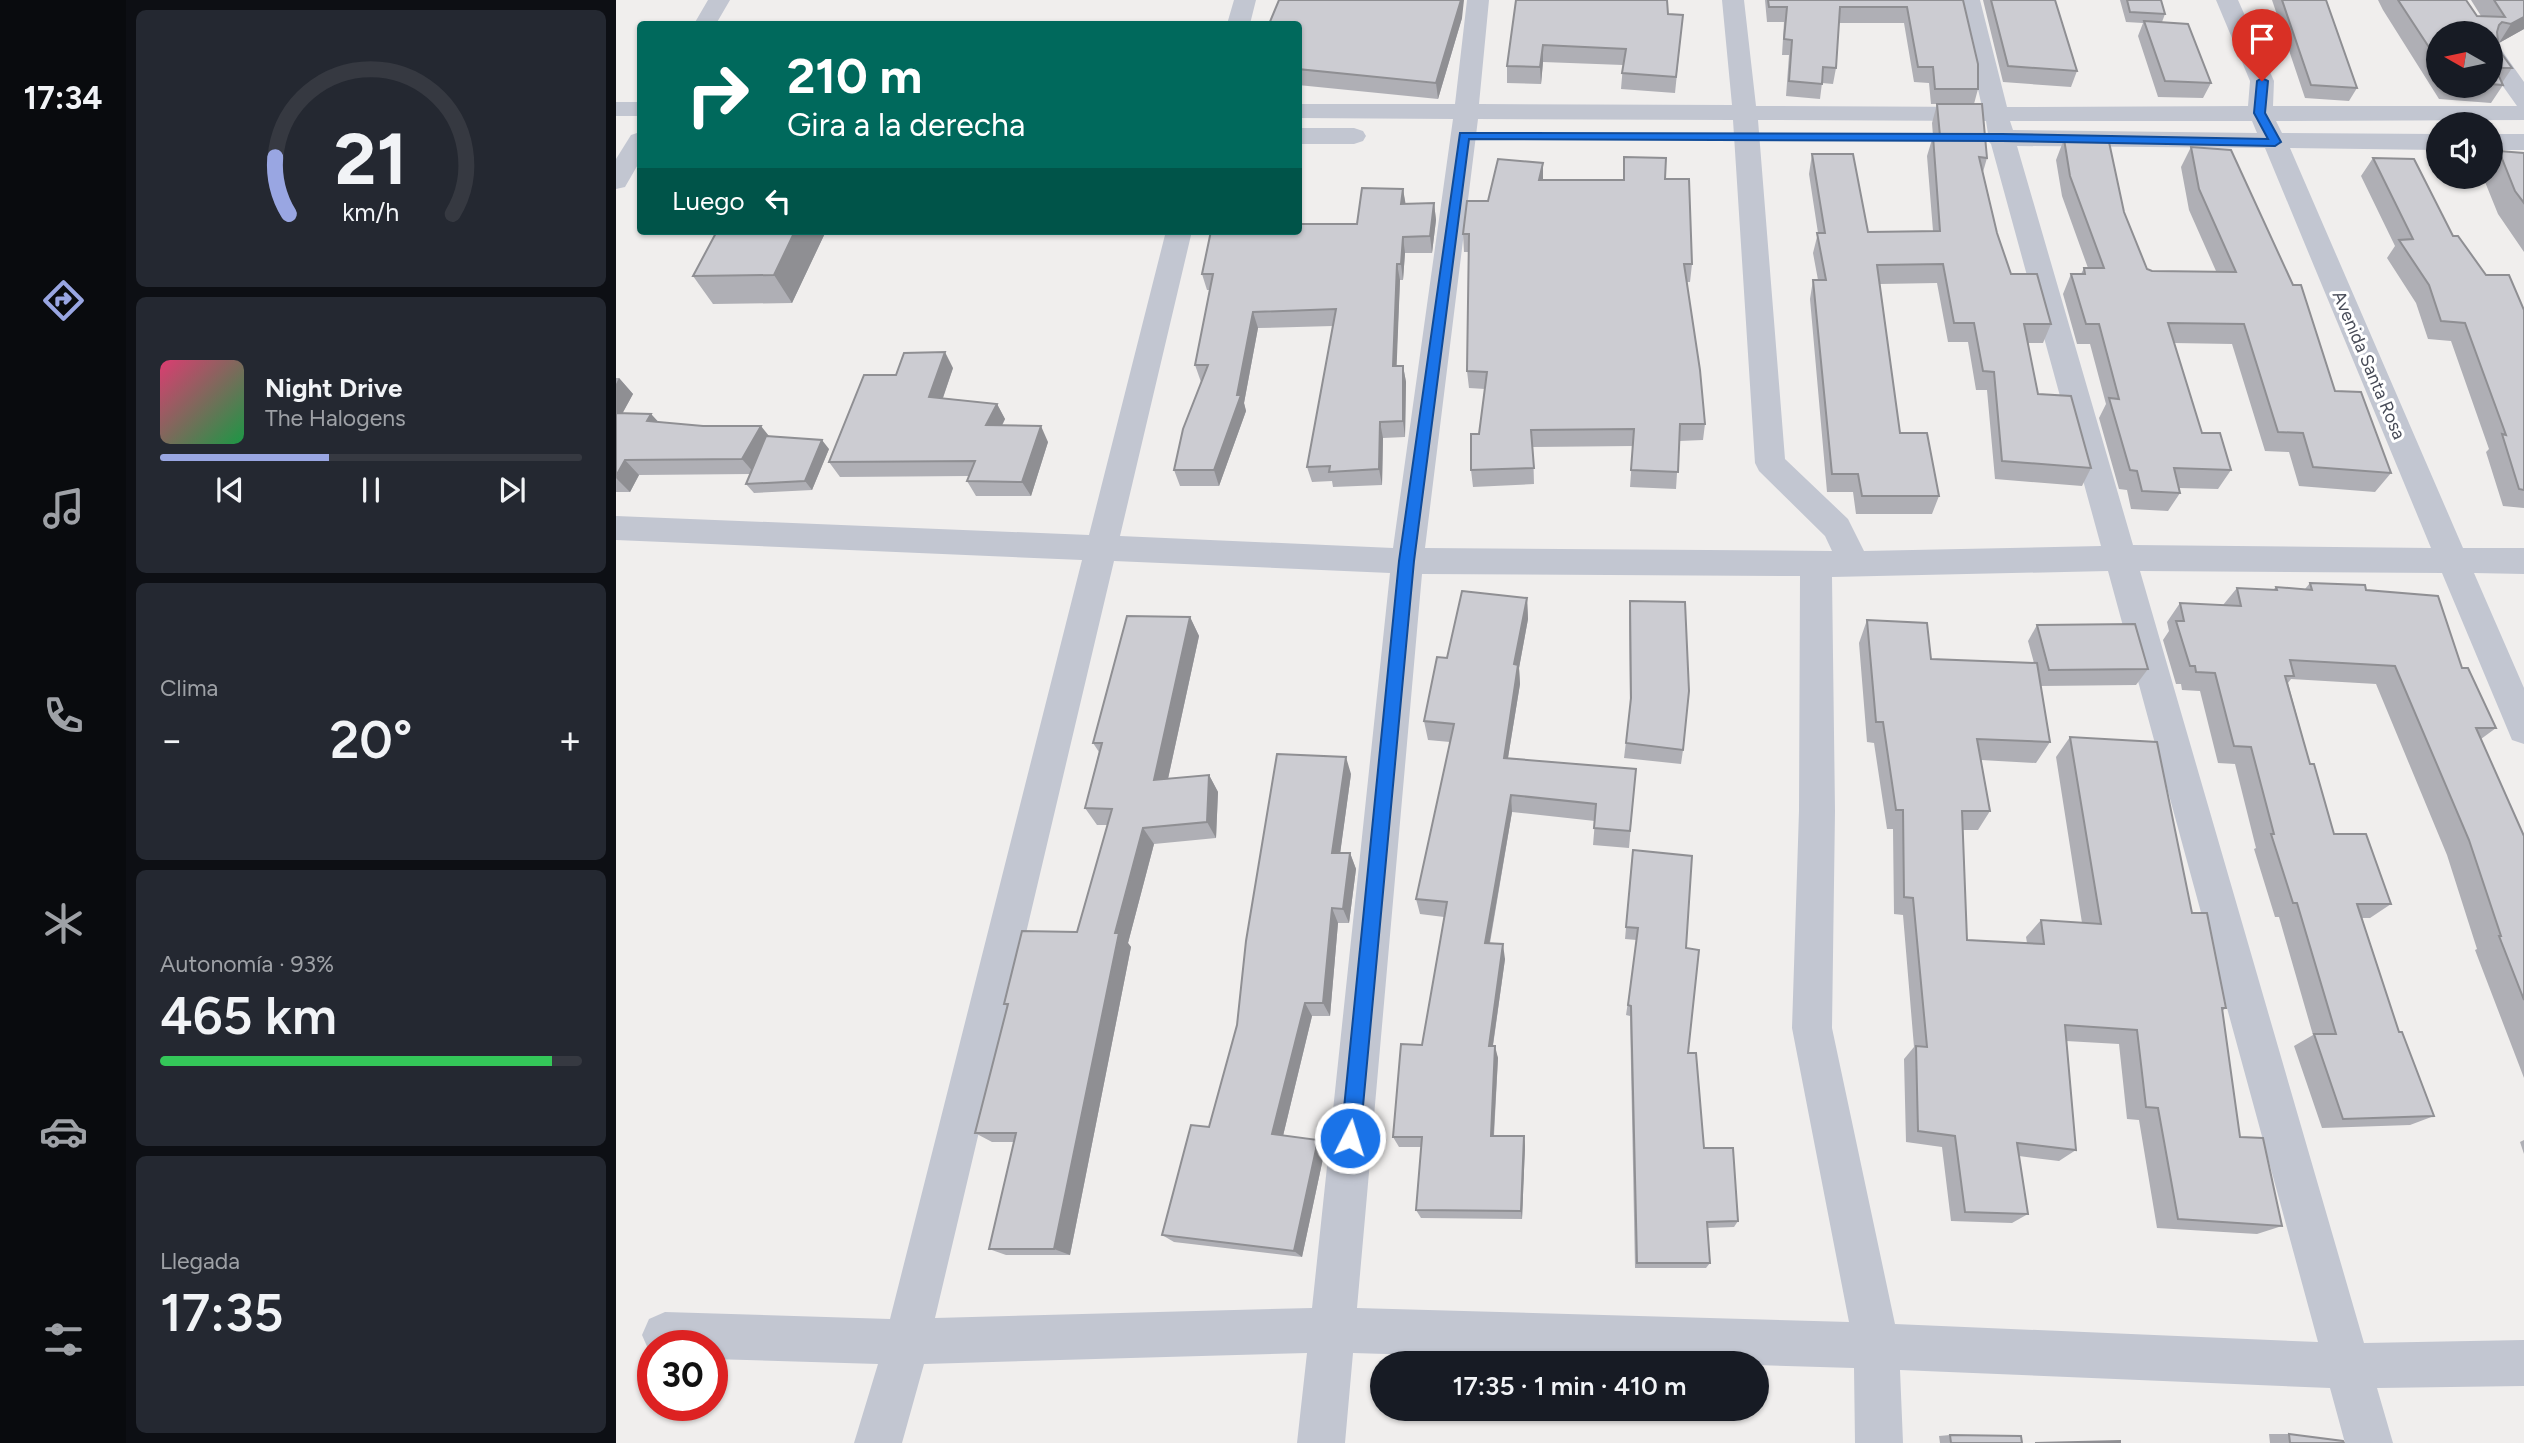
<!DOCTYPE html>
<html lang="es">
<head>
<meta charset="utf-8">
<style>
  :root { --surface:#171b24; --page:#242831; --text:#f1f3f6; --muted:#9ea1a6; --line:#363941; --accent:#99a6e2 }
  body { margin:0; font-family:Figtree,sans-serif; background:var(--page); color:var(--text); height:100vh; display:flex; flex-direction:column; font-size:26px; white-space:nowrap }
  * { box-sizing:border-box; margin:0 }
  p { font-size:23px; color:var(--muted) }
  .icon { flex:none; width:38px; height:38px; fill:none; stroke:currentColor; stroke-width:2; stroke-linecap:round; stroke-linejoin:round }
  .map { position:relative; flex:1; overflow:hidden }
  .drawer { display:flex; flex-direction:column; gap:10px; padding:10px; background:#0d0f14; width:490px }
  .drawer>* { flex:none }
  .guide { position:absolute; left:21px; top:21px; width:665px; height:214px; border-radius:7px; box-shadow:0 2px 5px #0004; background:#00695c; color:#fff; overflow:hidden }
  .needle { width:46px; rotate:279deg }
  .fabs { position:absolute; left:1810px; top:21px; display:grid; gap:14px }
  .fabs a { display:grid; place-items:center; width:77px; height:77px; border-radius:50%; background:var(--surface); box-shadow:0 2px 5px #0004; font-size:35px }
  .speed { position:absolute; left:21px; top:1330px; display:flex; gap:14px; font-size:35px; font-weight:700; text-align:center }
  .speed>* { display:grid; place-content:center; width:91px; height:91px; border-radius:50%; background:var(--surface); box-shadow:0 2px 5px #0004; line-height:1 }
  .speed .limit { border:10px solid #d22; background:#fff; color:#111 }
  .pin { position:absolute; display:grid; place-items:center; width:60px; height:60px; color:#fff; margin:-72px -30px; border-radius:50% 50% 50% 0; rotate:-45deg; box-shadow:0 0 7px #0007 }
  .pin .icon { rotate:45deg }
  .me { position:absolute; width:77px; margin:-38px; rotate:5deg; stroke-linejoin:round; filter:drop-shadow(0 0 5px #0008) }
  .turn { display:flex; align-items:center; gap:24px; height:147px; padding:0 35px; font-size:32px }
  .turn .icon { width:91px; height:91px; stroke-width:2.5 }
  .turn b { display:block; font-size:49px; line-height:60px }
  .then { display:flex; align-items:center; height:66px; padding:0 35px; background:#0003; gap:14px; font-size:26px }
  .big { font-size:52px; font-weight:600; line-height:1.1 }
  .drawer .card { flex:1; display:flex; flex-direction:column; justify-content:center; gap:10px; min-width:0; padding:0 24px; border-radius:10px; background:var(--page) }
  .drawer .dial { align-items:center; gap:0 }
  .dial svg { height:182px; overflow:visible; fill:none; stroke:var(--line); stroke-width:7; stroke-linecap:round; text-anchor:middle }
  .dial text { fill:var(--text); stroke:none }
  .song { display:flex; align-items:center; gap:21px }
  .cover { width:84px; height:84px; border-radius:10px; background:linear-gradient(135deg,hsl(340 70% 55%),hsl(140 70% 35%)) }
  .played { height:7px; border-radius:4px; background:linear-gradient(90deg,var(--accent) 40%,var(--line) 40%) }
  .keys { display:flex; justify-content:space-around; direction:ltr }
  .heat { display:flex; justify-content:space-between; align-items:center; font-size:38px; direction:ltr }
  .charge { height:10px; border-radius:5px; background:linear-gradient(90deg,#34c759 93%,var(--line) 0) }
  .trip { position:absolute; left:754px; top:1351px; width:399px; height:70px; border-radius:35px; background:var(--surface); box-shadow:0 2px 5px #0004; font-weight:600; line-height:70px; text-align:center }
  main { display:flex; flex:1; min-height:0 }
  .tabs { display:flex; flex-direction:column; width:126px; justify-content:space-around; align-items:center; background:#090b0e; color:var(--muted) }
  .tabs .icon { width:49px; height:49px }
  .tabs .on { color:var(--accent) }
  .tabs b { font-size:32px; color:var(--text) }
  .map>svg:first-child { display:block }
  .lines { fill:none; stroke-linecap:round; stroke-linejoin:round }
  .minor { fill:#c2c6d1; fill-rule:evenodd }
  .wall { fill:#afafb5; fill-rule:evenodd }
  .shaded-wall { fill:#8f8f93 }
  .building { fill:#ccccd2; stroke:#8f8f93; stroke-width:2 }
  .route { fill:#1a73e8; stroke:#114b97; stroke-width:2 }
  .labels { text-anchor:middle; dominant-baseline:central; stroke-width:6; stroke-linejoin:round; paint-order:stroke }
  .street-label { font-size:18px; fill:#484c58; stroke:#fff }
</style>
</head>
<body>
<main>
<nav class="tabs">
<b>17:34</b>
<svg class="icon on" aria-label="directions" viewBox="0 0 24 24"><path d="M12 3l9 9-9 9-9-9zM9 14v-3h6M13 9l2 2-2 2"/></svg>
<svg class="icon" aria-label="music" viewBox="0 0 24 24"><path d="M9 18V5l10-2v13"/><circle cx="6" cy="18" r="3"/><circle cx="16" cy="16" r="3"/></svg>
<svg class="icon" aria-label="phone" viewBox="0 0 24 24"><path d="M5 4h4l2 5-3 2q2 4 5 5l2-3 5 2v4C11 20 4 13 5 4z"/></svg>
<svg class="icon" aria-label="climate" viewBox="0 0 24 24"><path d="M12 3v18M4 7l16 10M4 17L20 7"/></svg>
<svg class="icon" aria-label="car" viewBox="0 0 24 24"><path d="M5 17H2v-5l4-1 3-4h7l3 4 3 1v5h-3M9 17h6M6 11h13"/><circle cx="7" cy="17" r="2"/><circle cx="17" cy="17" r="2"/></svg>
<svg class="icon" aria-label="filters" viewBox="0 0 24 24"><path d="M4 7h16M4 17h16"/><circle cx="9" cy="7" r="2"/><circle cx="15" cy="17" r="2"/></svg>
</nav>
<section class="drawer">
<div class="card dial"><svg viewBox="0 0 100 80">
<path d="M14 69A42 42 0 1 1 86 69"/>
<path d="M14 69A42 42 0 0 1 8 44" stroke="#99a6e2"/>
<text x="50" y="56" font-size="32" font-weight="700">21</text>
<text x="50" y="72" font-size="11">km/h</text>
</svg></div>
<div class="card">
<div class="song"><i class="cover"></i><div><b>Night Drive</b><p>The Halogens</p></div></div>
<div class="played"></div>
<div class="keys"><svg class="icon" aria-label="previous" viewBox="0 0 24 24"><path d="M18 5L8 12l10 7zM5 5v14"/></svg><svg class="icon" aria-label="pause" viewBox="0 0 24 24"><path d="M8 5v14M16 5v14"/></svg><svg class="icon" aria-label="next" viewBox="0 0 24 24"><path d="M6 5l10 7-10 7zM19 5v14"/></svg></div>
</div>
<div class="card"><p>Clima</p>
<div class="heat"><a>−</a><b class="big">20°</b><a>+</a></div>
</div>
<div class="card"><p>Autonomía · 93%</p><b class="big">465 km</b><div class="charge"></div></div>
<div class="card"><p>Llegada</p><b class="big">17:35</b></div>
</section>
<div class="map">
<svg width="1908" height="1443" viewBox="0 0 1908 1443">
  <rect width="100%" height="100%" fill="#f0eeed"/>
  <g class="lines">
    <path class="minor" d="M92,0H114L100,24H78Z
      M618,0H640L634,24H611Z
      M851,0H873L863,104L1116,105L1106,0H1128L1140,106L1366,107L1342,0H1364L1391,107L1632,106L1634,81L1600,0H1622L1658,81L1657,106H1901L1874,68V43L1882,45L1908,82V120L1660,121L1666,133L1822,134V150L1674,148L1847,548H1908V574L1858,573L1908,688V744L1896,740L1826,573L1524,571L1748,1343L1908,1340V1386L1761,1388L1777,1443H1729L1714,1388L1284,1370L1287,1443H1239L1238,1368L737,1353L729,1443H681L691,1353L308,1364L286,1443H238L262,1364L96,1359V1346H37V1353L33,1351L26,1335L33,1319L49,1312L274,1319L466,560L0,540V516L473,535L550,231H576L504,536L777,548L837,119L682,118V104H839ZM862,119L1117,120L1139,463L1143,471L1209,536L1216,551L809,548ZM1142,120L1370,121L1372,134L1369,138L1375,144L1485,546L1248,551L1232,519L1169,459ZM1394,121H1636L1641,133L1397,130ZM1401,146L1649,148L1815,548L1517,545ZM498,561L774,573L696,1308L319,1318ZM1492,571L1702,1342L1279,1324L1216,1028L1219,811L1216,577ZM806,574L1184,576L1183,811L1176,1028L1233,1322L741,1308Z
      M0,102H24V116H0Z
      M682,128H738L747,131L750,136L747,141L738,144H682Z
      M24,132V161L9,187L0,189V159L15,135Z
      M1874,134H1908V150H1874Z"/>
  </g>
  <path class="wall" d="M900,0L1067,15L1059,93L1005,89L1007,65L927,62L925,84L891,83V66Z
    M1149,0H1347L1362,89L1358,104L1371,158L1367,172L1381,233L1395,274L1435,324L1427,343H1412L1422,394L1475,468L1466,486L1379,479L1371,390H1360L1352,342H1332L1321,283L1264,284L1284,433L1323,496L1316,514H1240L1237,492H1211L1194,299L1197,280H1202L1197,253L1202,233L1193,174L1196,154L1252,232L1317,231L1311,156L1317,136L1316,123L1321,104H1315L1313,83L1298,82L1288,23H1223L1220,68L1217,84L1206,83L1204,99L1170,96L1173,55H1166L1168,22H1151Z
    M1367,0H1439L1461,71L1455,87L1387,82Z
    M1504,0H1545L1549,14L1546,22L1595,83L1587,98L1542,97L1522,36L1527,23L1510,22Z
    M1656,0H1710L1741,88L1733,101L1689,98Z
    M1762,0H1850L1861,16H1865L1855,0H1908V29L1883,43V50L1896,68L1886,83L1887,85L1875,103L1823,99L1767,10ZM1822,33H1874V86H1822Z
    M846,18L822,99L682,85V24Z
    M1448,139L1508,212L1531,269L1536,271H1600L1573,210L1565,167L1575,147L1719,391L1775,473L1759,492L1683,486L1673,452L1649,451L1616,344L1558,343L1586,433L1615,470L1602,489L1563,488L1564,493L1552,511L1515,509L1511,490L1503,489L1483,418L1490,404L1474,344H1461L1447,294L1455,274H1465L1468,268H1472L1446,196L1440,160Z
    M1883,151L1908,153V252L1882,214L1867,177H1874V163Z
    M1757,158L1837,236L1870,275L1908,310V508L1887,506L1870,452L1873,449L1835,341L1812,339L1800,303L1771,258L1779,246L1745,176Z
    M927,163V180L1049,179L1076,264L1074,282H1070L1089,424L1087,440L1063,441L1060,489L1014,487L1017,446L917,447L918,484L857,487L855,470L863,434L869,389L853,388L851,371L853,252H848L847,234L872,201Z
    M787,189L789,203H818L820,220L816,253H789L787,280H784L780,366H787L790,382L789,437L767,438L766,485L717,487L716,481L696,482L691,467L717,326L642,328L628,403L630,411L603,486H564L558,470L585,382L579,365L594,290H591L586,274L741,224Z
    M101,231H210L176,303L97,304L77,276Z
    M337,368L327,398L381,404L389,419L386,426L432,442L415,496H360L351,481L353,476L224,477L213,462L280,375Z
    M0,378H3L17,394L6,414H35L42,422L153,436L213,449L196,490L138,493L130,484L134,474L23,475L14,492H0Z
    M1694,583L1750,590L1846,668L1880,728L1865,739L1908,836V1078L1859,950L1861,949L1831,855L1760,684L1675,679L1672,683L1694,764L1718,834L1775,904L1754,918H1746L1783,1032L1818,1116L1794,1125L1706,1128L1678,1046L1697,1035L1663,917H1659L1638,849L1640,848L1619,764L1602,763L1584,691L1566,690L1565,684H1560L1547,640L1553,631L1551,622L1564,603L1607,605L1621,588L1657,590L1660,587L1689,589Z
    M911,598L912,619L903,668L904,684L892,758L1020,769L1013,848L977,845L979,821L896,812L874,943L889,959L877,1046L882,1058L878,1136H908L909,1146L906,1219L805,1218L800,1210L805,1147H783L777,1137L806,1045L828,917L804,914L800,899L834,742L812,740L808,721Z
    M1014,601L1067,750L1065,764L1008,758L1014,708L1013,618Z
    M574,617L583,636L552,779L593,775L602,792L600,838L538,844L512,943L515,947L454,1255H390L373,1249L398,1142H376L359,1133L391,1006L388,1004L461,932L492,825H481L469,808L483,752L477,743Z
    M1251,620L1315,659L1418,663L1412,641L1421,625L1532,669L1520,685L1424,686L1434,742L1420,763L1365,760L1374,811L1362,830H1347L1351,940L1411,943L1410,937L1425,920L1466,923L1440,757L1454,737L1576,913L1610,1008L1606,1011L1624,1137L1666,1226L1641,1234L1541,1228L1523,1120L1511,1119L1503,1044L1450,1041L1460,1150L1443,1161L1403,1156L1412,1214L1396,1223L1335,1221L1326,1147L1290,1142L1288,1059L1298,1047L1287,915L1278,914L1277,829H1271L1258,743L1251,742L1243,643Z
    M735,774L724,853H734L740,869L733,923H722L714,1016H696L667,1136L702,1140L709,1149L686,1257L558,1242L546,1235L593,1127Z
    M1017,850L1070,948L1072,1053L1088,1148L1122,1221L1118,1227L1091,1228L1094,1263L1090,1268H1019L1014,1016L1010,1015L1021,940L1009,939Z
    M1908,1140V1154L1904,1142Z
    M1653,1434H1673L1728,1443H1654Z
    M1334,1435L1406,1443H1324L1323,1436Z"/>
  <path class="shaded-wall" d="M845,0H848L846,18L822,99L820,83Z
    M1908,17V29L1883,43L1895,24Z
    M927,45V62L925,84L924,67Z
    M927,163V181L923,180Z
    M787,189L790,206L785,204Z
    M818,203L820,220L816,253L814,236Z
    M179,231H210L176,303L158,275Z
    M787,237L789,253L787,280L785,264Z
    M781,264L784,280L780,382L777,366Z
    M637,312L642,328L628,403L630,411L603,486L598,470L621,395Z
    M329,352L337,368L322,412L313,397Z
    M787,366L790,382L789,437L787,421Z
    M3,378L17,394L0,425V384Z
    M381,404L389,419L378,440L370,425Z
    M35,414L49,429L31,421Z
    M764,422L767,438L766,485L763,469Z
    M145,426L157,441L139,474L126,459Z
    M425,426L432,442L415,496L406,482Z
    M206,440L213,449L196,490L189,481Z
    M9,460L23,475L14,492L0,478Z
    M911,598L912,619L903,668L904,684L889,776L888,758L898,664Z
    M574,617L583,636L548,797L538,780Z
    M730,757L735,774L722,869L716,853Z
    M593,775L602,792L600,838L591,822Z
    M895,795L896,812L871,957L869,943Z
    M527,828L538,844L512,943L515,947L454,1255L438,1249L499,933Z
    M734,853L740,869L733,923L727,909Z
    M716,908L722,923L714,1016L707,1003Z
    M887,944L889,959L875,1058L873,1046Z
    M689,1003L696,1016L665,1144L656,1134Z
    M879,1046L882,1058L877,1145L875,1136Z
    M908,1136L909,1146L906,1219L905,1211Z
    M702,1140L709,1149L686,1257L678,1251Z"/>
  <path class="building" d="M663,0H845L820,83L682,69V24H653Z
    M900,0H1051L1052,14L1067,15L1060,77L1006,73L1010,49L927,45L924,67L891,66Z
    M1152,0H1347L1362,64V89H1319L1317,67H1302L1291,7H1224L1220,68L1207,67L1206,84L1173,81L1176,40L1168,39L1171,7H1153Z
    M1375,0H1439L1461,71L1392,66Z
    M1511,0H1545L1549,14L1514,12Z
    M1666,0H1710L1741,88L1695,85Z
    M1782,0H1850L1861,16L1889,17L1878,0H1908V17L1895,24L1886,22L1883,25L1881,32L1883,50L1896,68H1879L1887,85L1874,84V33H1822V61Z
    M1528,21L1572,24L1595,83L1549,81Z
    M1321,104H1366L1371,158L1363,157L1381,233L1395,274H1421L1435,324H1408L1422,394L1455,396L1475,468L1386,461L1378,372L1367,371L1358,323H1338L1327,264L1261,265L1284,433H1311L1323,496H1246L1242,474H1216L1197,280H1210L1201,233H1209L1196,154H1237L1252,232L1324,231L1317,136H1324Z
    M1448,139L1493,142L1508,212L1531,269L1536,271L1620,272L1583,189L1575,147L1615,150L1677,285H1685L1719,391L1745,392L1775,473L1697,467L1687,433L1662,432L1628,324L1552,323L1586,433H1604L1615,470L1558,468L1564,493L1526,491L1521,471L1514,470L1493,398L1503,399L1483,324H1470L1455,274H1469L1468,268H1488L1454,176Z
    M1883,151L1908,153V203L1899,191Z
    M1008,157L1050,158L1049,179H1073L1076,264H1068L1084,370L1089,424H1064L1062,472L1015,470L1018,429L915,430L918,468L855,470V434H863L871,372L851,371L853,234H847L851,201H872L882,159L927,163L923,180H1008Z
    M1757,158L1798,159L1837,236H1842L1870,275H1893L1908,310V490L1903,489L1886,434L1890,435L1849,323L1825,321L1813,285L1783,240L1797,239Z
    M746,188L787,189L785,204L818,203L814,236L787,237L785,264H781L777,366H787V421L764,422L763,469L713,472L714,466L691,467L720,309L637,312L621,395H625L598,470H558L567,429L592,365H579L597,274H586L595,231H682V224H741Z
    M101,231H179L158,275L77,276Z
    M329,352L313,397L381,404L370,425L425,426L406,482L351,481L359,461L213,462L248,375H280L288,353Z
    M0,413L35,414L31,421L87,426H145L126,459L9,460L0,476Z
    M150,436L206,440L189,481L130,484Z
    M1694,583L1749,585L1750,590L1822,596L1846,668H1852L1880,728H1860L1908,836V1000L1883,936H1885L1853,840L1779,666L1674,660L1678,676H1669L1694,764H1698L1718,834H1750L1775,904H1741L1783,1032H1786L1818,1116L1727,1119L1698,1034H1720L1681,903H1677L1655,834H1658L1635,747L1618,746L1599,673L1580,672L1579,666H1574L1560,621H1568L1564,603L1625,606L1621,588L1661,590L1660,587L1696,590Z
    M846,591L911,598L898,664L902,665L888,758L1020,769L1014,831L978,828L980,804L895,795L869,943L887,944L873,1046H879L875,1136H908L905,1211L800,1210L806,1137H777L785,1044L806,1045L831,902L800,899L838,724L808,721L821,657L831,658Z
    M1014,601L1069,602L1073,691L1067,750L1010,743L1015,698Z
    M511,616L574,617L538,780L593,775L591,822L527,828L499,933H503L438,1249H373L400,1133H359L392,1004H388L406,931L461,932L496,809L469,808L486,743H477Z
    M1251,620L1311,623L1315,659L1421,663L1434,742L1361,739L1374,811H1346L1351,940L1428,944L1425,920L1485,924L1454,737L1541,742L1576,913H1591L1610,1008H1606L1624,1137L1647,1138L1666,1226L1562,1219L1542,1108L1530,1107L1521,1030L1449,1025L1460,1150L1401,1143L1412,1214L1349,1212L1339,1136L1302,1131L1300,1046L1311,1047L1297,898L1288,897L1287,810H1280L1267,722H1260Z
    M1519,624L1532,669L1433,670L1421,625Z
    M661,754L730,757L716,853H734L727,909L716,908L707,1003H689L656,1134L702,1140L678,1251L546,1235L575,1125L593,1127L621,1025L630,941Z
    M1017,850L1076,856L1070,948L1083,950L1072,1053H1080L1088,1148H1117L1122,1221L1091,1222L1094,1263H1021L1015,1006L1012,1005L1022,928L1010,927Z
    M1673,1434L1727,1441L1728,1443H1674Z
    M1334,1435L1405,1436L1406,1443H1335Z
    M1504,1441V1443H1419Z"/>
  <path class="route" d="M1646,78L1652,81L1649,113L1665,142L1659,146L1386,141L853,139L798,561L744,1138L741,1144L734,1147L728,1144L725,1138L783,561L844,133L1386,134L1652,139L1638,113L1641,81Z"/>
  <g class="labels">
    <g class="street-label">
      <text transform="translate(1753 365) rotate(67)">Avenida Santa Rosa</text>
    </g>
  </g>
</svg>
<div class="fabs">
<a><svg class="needle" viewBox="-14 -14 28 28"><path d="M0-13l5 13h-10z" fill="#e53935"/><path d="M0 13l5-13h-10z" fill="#9ea1a6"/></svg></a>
<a><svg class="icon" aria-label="sound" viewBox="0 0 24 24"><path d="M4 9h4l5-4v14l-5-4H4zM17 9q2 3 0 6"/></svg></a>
</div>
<div class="speed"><div class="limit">30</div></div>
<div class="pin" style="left:1646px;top:81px;background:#d93025"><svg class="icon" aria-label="arrive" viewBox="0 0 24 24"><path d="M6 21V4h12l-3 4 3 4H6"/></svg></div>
<svg class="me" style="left:734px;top:1138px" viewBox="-20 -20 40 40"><circle r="17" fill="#1a73e8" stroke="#fff" stroke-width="3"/><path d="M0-11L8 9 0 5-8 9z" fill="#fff"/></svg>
<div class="trip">17:35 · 1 min · 410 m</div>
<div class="guide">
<div class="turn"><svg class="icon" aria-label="right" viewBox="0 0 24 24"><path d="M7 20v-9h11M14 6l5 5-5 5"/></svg><div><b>210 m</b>Gira a la derecha</div></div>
<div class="then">Luego<svg class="icon" aria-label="left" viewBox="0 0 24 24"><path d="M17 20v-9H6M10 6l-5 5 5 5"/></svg></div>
</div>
</div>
</main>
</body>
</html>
